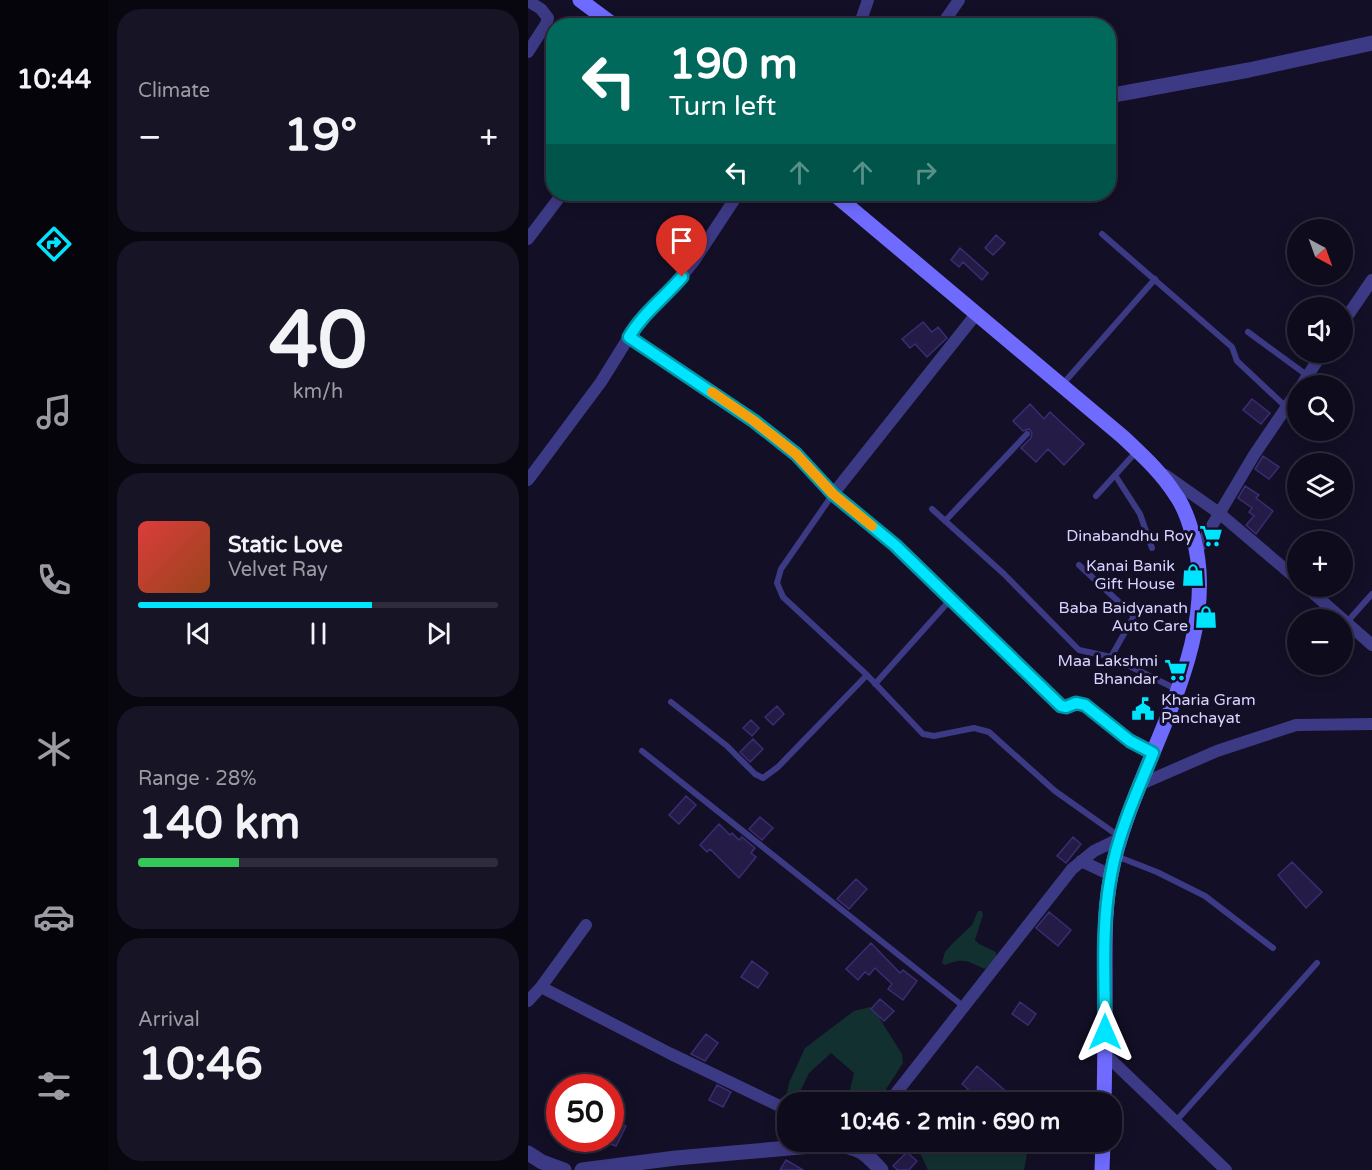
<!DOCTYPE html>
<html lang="en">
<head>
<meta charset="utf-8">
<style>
  :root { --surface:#0e0b1c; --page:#171425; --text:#f1f3f6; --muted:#9b9ba3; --line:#2e2b3b; --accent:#00e5ff }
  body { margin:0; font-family:"Varela Round",sans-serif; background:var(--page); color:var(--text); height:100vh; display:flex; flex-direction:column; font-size:22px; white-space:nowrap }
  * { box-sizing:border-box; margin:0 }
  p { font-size:20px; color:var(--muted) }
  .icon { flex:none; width:33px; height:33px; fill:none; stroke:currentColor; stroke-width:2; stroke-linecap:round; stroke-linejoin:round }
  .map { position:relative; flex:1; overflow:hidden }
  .drawer { display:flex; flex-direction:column; gap:9px; padding:9px; background:#08060f; width:420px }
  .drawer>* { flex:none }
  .banner { position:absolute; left:18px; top:18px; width:570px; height:183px; border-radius:24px; box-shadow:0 3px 15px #0003,0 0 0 2px var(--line); background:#00695c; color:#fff; overflow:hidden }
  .needle { width:39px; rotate:139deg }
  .fabs { position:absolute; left:759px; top:219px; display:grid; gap:12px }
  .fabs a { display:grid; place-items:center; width:66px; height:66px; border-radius:50%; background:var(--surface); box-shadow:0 3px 15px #0003,0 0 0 2px var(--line); font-size:30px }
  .speed { position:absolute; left:18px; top:1074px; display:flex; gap:12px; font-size:30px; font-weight:700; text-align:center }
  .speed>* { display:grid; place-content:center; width:78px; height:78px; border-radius:50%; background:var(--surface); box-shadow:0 3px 15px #0003,0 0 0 2px var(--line); line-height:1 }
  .speed .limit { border:9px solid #d22; background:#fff; color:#111 }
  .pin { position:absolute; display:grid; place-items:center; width:51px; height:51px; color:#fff; margin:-62px -26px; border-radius:50% 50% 50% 0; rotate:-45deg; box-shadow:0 0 6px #0007 }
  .pin .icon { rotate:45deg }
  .me { position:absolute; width:66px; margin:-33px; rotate:0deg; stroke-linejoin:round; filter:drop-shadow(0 0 4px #0008) }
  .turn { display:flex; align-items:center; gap:21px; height:126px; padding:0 24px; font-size:27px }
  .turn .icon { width:78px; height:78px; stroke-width:2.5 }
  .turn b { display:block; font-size:42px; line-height:51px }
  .lanes { display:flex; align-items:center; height:57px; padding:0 24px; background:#0003; justify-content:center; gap:30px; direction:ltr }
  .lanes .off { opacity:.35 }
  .big { font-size:45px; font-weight:800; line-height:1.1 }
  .drawer .card { flex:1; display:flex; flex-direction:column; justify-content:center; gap:9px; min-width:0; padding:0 21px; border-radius:24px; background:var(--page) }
  .drawer .dial { align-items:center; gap:0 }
  .dial b { font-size:78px; line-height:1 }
  .song { display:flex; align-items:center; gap:18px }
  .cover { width:72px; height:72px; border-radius:9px; background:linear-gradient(135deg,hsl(0 70% 55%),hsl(20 70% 35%)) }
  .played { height:6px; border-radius:3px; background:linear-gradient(90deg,var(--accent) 65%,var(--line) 65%) }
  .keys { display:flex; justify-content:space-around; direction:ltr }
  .heat { display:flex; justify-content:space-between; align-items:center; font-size:33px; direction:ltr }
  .charge { height:9px; border-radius:4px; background:linear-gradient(90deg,#34c759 28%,var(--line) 0) }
  .trip { position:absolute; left:249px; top:1092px; width:345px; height:60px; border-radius:24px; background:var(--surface); box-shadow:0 3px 15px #0003,0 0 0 2px var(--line); font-weight:800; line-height:60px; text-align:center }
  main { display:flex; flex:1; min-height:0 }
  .tab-bar { display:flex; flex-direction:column; width:108px; justify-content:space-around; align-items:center; background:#06040b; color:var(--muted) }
  .tab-bar .icon { width:42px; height:42px }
  .tab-bar .current { color:var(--accent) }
  .tab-bar b { font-size:27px; color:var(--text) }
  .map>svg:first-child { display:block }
  .green { fill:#12302f }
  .building { fill:#241b47; stroke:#3b2d73; stroke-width:1.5 }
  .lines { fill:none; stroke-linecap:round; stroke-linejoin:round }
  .service { stroke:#3d3a85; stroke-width:6 }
  .minor { stroke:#3d3a85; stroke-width:12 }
  .tertiary { stroke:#3d3a85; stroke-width:15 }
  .secondary { stroke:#6f6bff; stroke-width:15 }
  .route-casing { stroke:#0095a6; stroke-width:15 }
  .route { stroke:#00e5ff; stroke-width:10 }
  .slow { stroke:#f59e0b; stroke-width:10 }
  .labels { text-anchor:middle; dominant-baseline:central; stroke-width:6; stroke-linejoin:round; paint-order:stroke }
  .poi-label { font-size:16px; fill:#d9d4ff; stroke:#130f26; text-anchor:end }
</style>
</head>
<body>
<main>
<nav class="tab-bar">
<b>10:44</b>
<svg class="icon current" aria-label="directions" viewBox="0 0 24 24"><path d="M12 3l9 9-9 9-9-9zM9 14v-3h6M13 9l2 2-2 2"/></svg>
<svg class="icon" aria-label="music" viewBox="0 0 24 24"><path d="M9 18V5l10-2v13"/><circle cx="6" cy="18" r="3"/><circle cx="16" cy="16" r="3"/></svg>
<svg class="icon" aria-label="phone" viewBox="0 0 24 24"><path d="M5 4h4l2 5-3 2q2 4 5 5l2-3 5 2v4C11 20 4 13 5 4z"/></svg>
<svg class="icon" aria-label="climate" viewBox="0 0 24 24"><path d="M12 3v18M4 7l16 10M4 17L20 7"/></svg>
<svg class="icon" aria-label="car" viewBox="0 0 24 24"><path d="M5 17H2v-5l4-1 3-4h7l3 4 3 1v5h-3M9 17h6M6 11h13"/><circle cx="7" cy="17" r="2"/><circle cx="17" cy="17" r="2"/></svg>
<svg class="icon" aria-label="filters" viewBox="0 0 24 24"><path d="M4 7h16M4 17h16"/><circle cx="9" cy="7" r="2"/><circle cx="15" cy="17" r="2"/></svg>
</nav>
<section class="drawer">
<div class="card"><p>Climate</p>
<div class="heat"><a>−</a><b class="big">19°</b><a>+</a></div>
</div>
<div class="card dial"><b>40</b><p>km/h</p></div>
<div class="card">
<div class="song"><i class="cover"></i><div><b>Static Love</b><p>Velvet Ray</p></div></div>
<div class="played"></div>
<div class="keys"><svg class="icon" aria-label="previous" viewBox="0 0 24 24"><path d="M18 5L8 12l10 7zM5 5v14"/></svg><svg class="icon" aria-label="pause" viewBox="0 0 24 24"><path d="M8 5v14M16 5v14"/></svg><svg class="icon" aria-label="next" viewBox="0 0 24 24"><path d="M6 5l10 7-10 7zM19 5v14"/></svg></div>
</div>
<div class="card"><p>Range · 28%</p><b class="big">140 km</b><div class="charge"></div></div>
<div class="card"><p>Arrival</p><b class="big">10:46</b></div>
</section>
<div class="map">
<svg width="844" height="1170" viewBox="0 0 844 1170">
  <rect width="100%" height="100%" fill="#130f26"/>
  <path class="green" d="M450,911H454L455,915L447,940L451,944L468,952V959L457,969C439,961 435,957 417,965L414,963L417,952L424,944L444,925Z
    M342,1007L345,1008L374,1054L375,1063L351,1100L349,1102H319L326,1073L303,1053L281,1073L267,1102L249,1101L259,1093L261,1083L277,1048L326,1011Z
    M403,1142H488L499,1155L496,1170H400L392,1153Z"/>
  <path class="building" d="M468,235L477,243L465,255L457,248Z
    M432,248L460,273L454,280L435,262L431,267L423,260Z
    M395,322L404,332L410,327L419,338L399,357L387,344L382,348L374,339Z
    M724,399L742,413L733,424L715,410Z
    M502,404L516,419L522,412L556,444L536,465L520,449L508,462L493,448L503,438L504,433L501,429L495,431L485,421Z
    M735,456L751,467L741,479L727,469Z
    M717,486L731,495L728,498L745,511L728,534L718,525L726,516L721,512L724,508L710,498Z
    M249,706L256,714L245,725L237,717Z
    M223,720L231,728L224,736L215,728Z
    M225,739L235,749L222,762L212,752Z
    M158,796L168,805L151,824L141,815Z
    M232,817L245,828L234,840L221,829Z
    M191,824L202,835L204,833L211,840L214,837L227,848L223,853L228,857L211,878L182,849L179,852L172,845Z
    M545,837L553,844L538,863L529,856Z
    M764,862L794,892L778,908L750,875Z
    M328,879L339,889L321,909L309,899Z
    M521,912L543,930L530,946L508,928Z
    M343,943L372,973L375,970L389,981L375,1000L360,989L364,984L347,968L341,975L337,972L330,980L318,969Z
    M224,961L240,973L230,988L213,977Z
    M352,999L366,1011L356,1021L343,1009Z
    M492,1002L508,1014L500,1025L484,1014Z
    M178,1034L190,1043L177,1061L163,1054Z
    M449,1066L481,1094L473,1102H455L448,1096L443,1102H428L440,1089L434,1084Z
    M189,1085L203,1092L195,1107L181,1100Z
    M82,1119L98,1126L88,1146L82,1144Z
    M379,1152L389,1161L381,1170H370L365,1166Z
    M258,1160L275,1170H252Z"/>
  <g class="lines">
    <path class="service" d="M574,234L704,347L709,361L758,407
      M720,332L780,376
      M101,337L227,421L268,454L305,494L367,545L533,706C542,707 548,701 557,705L602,741L625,753
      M534,385L627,279
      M587,475L612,514L624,548
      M305,494L253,569L249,583L255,597L339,675L395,734L406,736L446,728L461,732L527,791L592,837
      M568,496L609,451
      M404,509L476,574L551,650L583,657L648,689
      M417,521L499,434
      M551,565L606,616L583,657
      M819,622L844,594
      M347,684L423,599
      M143,702L199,746L227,774L235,778L250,767L339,675
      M114,751L435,1006
      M588,856L629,872L677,896L745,948
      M648,1121L789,963"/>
    <path class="minor" d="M0,1L13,9L20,18L18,24L0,52
      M331,26L340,0
      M413,26L431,0
      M0,239L34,194
      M814,324L844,280
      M773,386L795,352
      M637,475L691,513L770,580
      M0,480L73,382L109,324L141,292L166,261L210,194
      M305,494L449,313
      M669,551L726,455L770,390
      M777,586L844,645
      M613,784L689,751L768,725L844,724
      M553,861L583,875
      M13,987L143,1054L260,1110
      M0,1001L13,987L58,925
      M577,1054L698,1170
      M361,1102L544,869L566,851L593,838"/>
    <path class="tertiary" d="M580,96L721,70L844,43
      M0,1153L14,1162L36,1170
      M54,1170L148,1158L306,1144C332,1148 336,1151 353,1170"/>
    <path class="secondary" d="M52,0L87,26
      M306,194L595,437C614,455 633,472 647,494C656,506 661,521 665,536C697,648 603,767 583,875C576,910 577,945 577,980C577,1021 577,1062 576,1102
      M574,1170L575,1142"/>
  </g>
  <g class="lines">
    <g class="route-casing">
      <path id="route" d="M154,277C137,297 115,313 101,337L226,421L268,454L305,494L367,545L533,706L538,707L548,703L557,705L602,741L625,753C609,792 590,833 583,875C573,926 577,980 577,1032"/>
    </g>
    <use href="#route" class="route"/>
    <path class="slow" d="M184,392L226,421L268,454L305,494L344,526"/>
  </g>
  <defs>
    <g id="supermarket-bare" transform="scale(1.8)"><path d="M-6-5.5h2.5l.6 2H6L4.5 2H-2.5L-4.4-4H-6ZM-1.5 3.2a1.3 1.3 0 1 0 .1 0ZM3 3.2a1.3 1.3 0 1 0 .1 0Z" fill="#00e5ff" stroke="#130f26" stroke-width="2.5" paint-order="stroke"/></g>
    <g id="shop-bare" transform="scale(1.8)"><path d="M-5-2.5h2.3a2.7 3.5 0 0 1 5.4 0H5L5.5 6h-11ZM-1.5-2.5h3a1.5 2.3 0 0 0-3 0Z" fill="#00e5ff" stroke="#130f26" stroke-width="2.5" paint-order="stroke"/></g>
    <g id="civic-bare" transform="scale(1.8)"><path d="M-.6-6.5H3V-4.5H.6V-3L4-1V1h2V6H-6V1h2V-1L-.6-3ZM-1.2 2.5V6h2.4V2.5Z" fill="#00e5ff" stroke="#130f26" stroke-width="2.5" paint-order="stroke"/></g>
  </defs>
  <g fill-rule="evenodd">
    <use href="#supermarket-bare" x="683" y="536"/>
    <use href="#shop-bare" x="665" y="575"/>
    <use href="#shop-bare" x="678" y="617"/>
    <use href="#supermarket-bare" x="648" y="670"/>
    <use href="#civic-bare" x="615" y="709"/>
  </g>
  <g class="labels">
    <g class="poi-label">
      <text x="665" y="536">Dinabandhu Roy</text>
      <text x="647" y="566">Kanai Banik<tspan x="647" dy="18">Gift House</tspan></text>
      <text x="660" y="608">Baba Baidyanath<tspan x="660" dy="18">Auto Care</tspan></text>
      <text x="630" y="661">Maa Lakshmi<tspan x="630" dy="18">Bhandar</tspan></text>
      <text x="633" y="700" text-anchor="start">Kharia Gram<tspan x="633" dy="18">Panchayat</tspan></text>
    </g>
  </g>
</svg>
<div class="fabs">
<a><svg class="needle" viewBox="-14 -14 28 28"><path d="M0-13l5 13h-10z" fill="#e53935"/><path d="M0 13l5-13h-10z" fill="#9b9ba3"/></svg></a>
<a><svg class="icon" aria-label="sound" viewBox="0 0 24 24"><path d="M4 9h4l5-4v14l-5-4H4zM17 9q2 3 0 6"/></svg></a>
<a><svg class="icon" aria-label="search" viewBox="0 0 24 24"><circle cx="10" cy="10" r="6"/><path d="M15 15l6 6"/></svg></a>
<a><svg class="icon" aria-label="layers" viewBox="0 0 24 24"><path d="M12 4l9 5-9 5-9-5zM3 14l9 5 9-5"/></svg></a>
<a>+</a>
<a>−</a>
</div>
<div class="speed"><div class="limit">50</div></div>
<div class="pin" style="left:154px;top:277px;background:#d93025"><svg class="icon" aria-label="arrive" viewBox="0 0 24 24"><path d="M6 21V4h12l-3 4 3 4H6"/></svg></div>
<svg class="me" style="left:577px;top:1032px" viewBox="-20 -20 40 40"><path d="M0-17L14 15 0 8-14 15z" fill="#00e5ff" stroke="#fff" stroke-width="4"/></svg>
<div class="trip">10:46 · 2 min · 690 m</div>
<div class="banner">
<div class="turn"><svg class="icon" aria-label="left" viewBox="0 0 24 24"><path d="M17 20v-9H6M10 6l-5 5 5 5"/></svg><div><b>190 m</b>Turn left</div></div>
<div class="lanes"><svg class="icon" aria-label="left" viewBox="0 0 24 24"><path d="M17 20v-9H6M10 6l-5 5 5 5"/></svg><svg class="icon off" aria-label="ahead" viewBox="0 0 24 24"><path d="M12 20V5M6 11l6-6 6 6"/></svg><svg class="icon off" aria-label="ahead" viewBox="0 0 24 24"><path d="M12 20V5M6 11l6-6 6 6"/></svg><svg class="icon off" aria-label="right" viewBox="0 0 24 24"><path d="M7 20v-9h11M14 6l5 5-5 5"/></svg></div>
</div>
</div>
</main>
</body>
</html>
